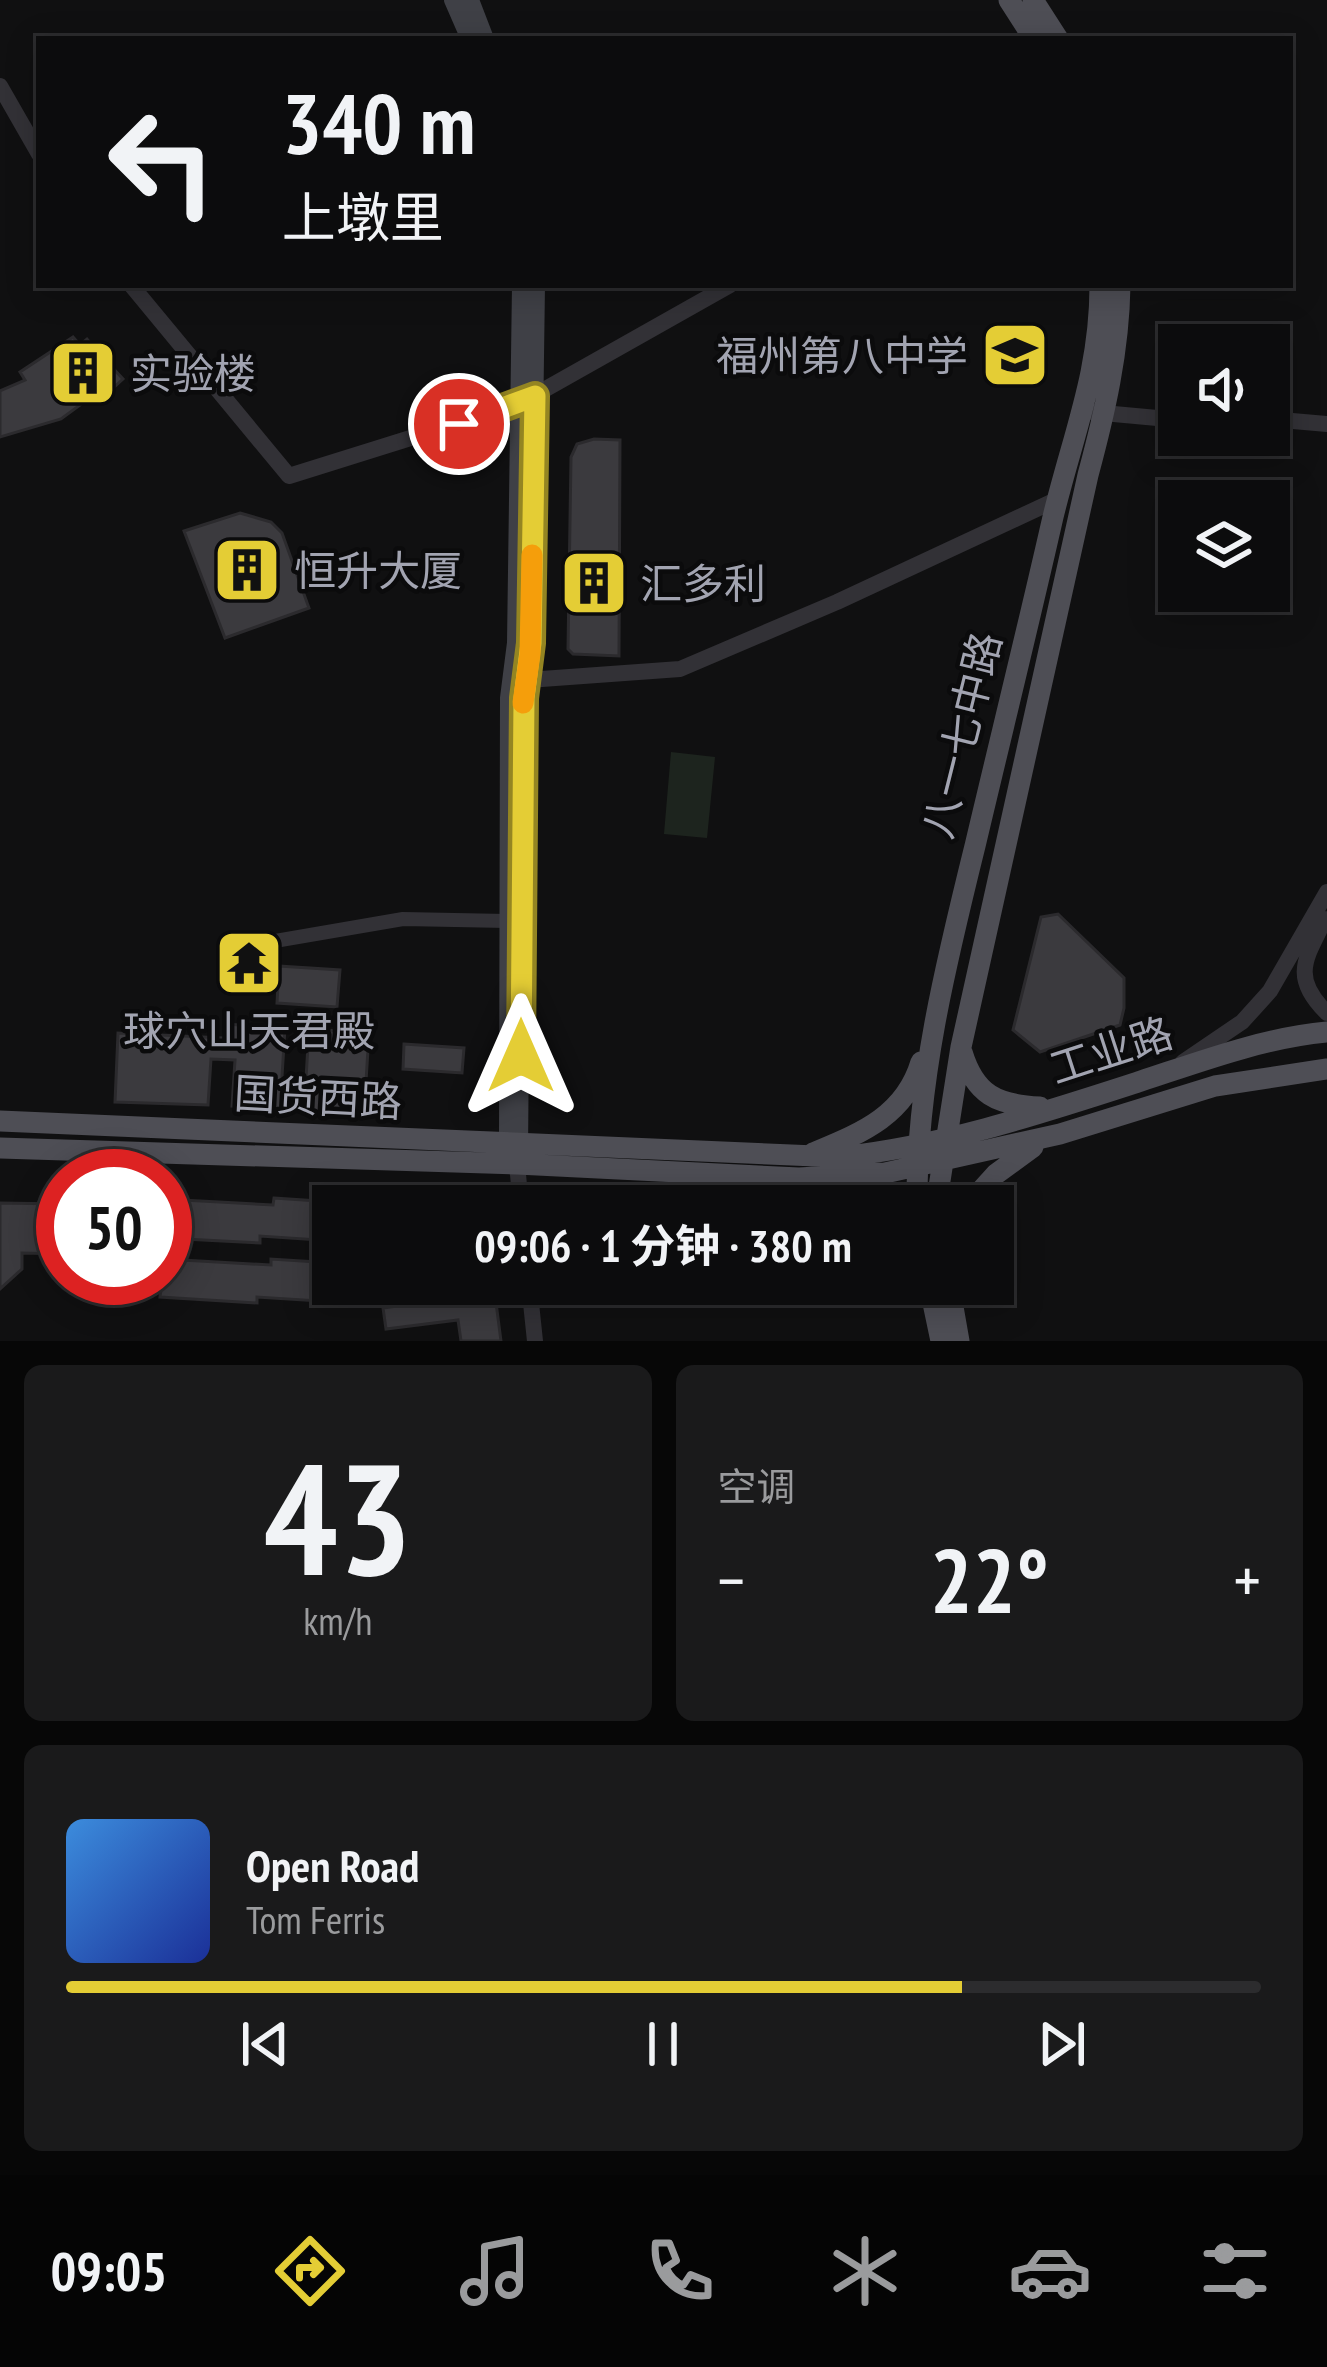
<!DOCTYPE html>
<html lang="zh">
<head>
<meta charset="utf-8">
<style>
  :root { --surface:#0c0c0d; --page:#1a1a1b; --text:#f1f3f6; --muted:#9a9b9d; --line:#2c2c2e; --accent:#e4cd35 }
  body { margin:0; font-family:"PT Sans Narrow","Noto Sans SC",sans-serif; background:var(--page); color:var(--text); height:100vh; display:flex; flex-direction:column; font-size:45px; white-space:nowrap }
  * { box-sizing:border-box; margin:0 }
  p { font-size:39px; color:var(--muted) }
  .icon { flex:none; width:66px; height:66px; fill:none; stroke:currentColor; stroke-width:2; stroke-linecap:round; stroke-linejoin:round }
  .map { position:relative; height:1341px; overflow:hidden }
  .sheet { display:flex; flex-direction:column; gap:24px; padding:24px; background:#070707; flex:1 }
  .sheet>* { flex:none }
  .banner { position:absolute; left:36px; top:36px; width:1257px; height:252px; border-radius:0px; box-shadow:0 6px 30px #0003,0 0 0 3px var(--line); background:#0c0c0d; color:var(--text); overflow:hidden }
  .fabs { position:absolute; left:1158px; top:324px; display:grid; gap:24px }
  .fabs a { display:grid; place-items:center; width:132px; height:132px; border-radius:0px; background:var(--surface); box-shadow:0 6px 30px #0003,0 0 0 3px var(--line); font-size:60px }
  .speed { position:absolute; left:36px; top:1149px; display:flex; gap:24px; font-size:60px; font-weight:700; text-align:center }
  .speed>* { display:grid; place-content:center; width:156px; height:156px; border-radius:50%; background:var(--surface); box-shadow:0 6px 30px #0003,0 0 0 3px var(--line); line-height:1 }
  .speed .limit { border:18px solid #d22; background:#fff; color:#111 }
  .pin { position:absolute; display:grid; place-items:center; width:102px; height:102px; color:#fff; margin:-51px; border:6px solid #fff; border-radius:50%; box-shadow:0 3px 12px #0007 }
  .me { position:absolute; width:132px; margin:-66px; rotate:0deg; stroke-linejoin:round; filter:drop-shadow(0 0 9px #0008) }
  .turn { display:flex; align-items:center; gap:42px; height:252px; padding:0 48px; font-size:54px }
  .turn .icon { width:156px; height:156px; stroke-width:2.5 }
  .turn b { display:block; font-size:84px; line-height:102px }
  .big { font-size:90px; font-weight:700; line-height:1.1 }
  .sheet .tile { flex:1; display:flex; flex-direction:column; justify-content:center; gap:18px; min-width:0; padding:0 42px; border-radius:18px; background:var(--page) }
  .sheet .dial { align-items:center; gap:0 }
  .dial b { font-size:156px; line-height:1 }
  .song { display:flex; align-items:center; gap:36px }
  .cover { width:144px; height:144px; border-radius:18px; background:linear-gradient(135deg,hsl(210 70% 55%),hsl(230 70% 35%)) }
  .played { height:12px; border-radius:6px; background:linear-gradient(90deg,var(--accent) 75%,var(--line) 75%) }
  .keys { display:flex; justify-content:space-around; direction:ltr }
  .heat { display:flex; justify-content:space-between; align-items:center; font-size:66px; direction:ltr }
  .sheet .tiles { flex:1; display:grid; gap:24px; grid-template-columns:1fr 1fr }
  .tile:last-child { grid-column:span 2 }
  .trip { position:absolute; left:312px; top:1185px; width:702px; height:120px; border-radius:0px; background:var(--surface); box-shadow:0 6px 30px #0003,0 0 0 3px var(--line); font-weight:700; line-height:120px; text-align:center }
  .tab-bar { display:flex; height:192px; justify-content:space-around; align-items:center; background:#050505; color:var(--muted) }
  .tab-bar .icon { width:84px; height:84px }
  .tab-bar .selected { color:var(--accent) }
  .tab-bar b { font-size:54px; color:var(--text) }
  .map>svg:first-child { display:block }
  .green { fill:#1d241e }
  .building { fill:#3b3a3e; stroke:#2b2a2d; stroke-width:3 }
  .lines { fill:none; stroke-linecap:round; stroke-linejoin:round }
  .minor { stroke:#323136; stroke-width:14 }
  .tertiary { stroke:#323136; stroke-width:16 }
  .secondary { stroke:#3f4046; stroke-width:18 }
  .primary { stroke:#4e4e55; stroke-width:21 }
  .route-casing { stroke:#948522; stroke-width:30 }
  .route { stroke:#e4cd35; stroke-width:21 }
  .slow { stroke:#f59e0b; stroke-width:21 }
  .labels { text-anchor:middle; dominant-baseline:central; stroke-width:9; stroke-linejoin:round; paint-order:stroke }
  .poi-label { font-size:42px; fill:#a2a4b1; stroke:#0b0b0c; text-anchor:start }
  .street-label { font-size:42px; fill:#a2a4b1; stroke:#0b0b0c }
</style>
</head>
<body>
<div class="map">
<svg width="1327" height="1341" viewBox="0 0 1327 1341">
  <rect width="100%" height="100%" fill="#101011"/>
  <path class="green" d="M671,752L715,757L707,838L664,834Z"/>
  <path class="building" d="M73,337L80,345L87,339L98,352L83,365L97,379L111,366L123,379L100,400L95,394L61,419L0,437V391L25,380L20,372Z
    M594,439L620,440L619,656L573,654L568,649L571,457L577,444Z
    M240,513L271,522L282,533L309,608L225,638L184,531Z
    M1058,914L1124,978V1008L1120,1025L1040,1052L1013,1030L1041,917Z
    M259,955L258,972L239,973V959Z
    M279,966L340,970L337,1007L277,1003Z
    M225,1024L285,1028L282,1077L306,1078L309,1029L369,1033L366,1082L388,1083L386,1115L232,1106L235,1060L211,1059L208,1105L115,1102L118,1033L224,1038Z
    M404,1044L464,1048L462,1073L403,1069Z
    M274,1198L333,1202V1241L260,1236V1243L165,1238V1199L273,1205Z
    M0,1203L63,1204V1254L22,1253V1269L0,1289Z
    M165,1259L271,1265V1259L333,1263V1284H367L366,1304L257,1297V1303L160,1297Z
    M494,1287L501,1341H461L458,1320L386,1329L383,1308L455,1298V1292Z"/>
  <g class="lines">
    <path class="minor" d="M235,948L403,919L507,921"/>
    <path class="tertiary" d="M0,86L39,154
      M131,285L289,476L519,404L730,285
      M1092,412L1179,420
      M1269,419L1327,424
      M514,681L680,669L837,602L1058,499
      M1325,919C1306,958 1290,977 1327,1013
      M1183,1062L1242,1022L1270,991L1327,892
      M517,1164L521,1206
      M529,1284L535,1341"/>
    <path class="secondary" d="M453,0L470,39
      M470,0L485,39
      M519,1153L523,698L531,643L536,285
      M512,1154L508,1144L509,698L516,643L521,285"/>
    <path class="primary" d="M1009,0L1034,39
      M1033,0L1058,39
      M962,1052C975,1095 997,1105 1040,1107
      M0,1121L839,1157C943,1146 1042,1113 1141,1081C1202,1061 1263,1038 1327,1032
      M0,1148L517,1164L799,1178L885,1173L1060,1134L1215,1086L1327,1069
      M813,1153C861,1133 905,1116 921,1062
      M805,1180L863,1206
      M917,1206C916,1084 946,963 975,846C1001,736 1028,627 1053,517C1073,434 1100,373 1100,285
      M936,1206L961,1047L1088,475C1105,412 1119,351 1120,285
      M967,1206L996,1174L1033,1147
      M929,1284L941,1341
      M949,1284L959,1341"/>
  </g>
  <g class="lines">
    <g class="route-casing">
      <path id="route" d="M459,424L535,396L531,643L524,698L521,1056"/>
    </g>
    <use href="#route" class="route"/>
    <path class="slow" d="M523,703L530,654L532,555"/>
  </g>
  <defs>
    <g id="school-square" transform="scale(3.45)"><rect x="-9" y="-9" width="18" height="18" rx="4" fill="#e4cd35" stroke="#0b0b0c"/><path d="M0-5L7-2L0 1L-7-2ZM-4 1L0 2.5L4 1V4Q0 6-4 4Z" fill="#111"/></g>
    <g id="building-square" transform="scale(3.45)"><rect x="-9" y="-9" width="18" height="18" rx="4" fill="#e4cd35" stroke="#0b0b0c"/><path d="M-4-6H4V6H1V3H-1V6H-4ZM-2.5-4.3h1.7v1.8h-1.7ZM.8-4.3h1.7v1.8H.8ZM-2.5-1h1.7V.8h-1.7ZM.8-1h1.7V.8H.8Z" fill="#111"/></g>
    <g id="temple-square" transform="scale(3.45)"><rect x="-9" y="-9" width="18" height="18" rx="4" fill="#e4cd35" stroke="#0b0b0c"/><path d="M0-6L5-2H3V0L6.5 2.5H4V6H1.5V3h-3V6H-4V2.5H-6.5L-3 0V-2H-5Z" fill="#111"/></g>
  </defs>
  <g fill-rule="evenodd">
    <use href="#school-square" x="1015" y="355"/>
    <use href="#building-square" x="83" y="373"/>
    <use href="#building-square" x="247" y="570"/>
    <use href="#building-square" x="594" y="583"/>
    <use href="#temple-square" x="249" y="963"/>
  </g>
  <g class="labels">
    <g class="poi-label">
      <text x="968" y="355" text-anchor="end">福州第八中学</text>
      <text x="130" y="373">实验楼</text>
      <text x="294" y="570">恒升大厦</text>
      <text x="640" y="583">汇多利</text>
      <text x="249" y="1030" text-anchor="middle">球穴山天君殿</text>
    </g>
    <g class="street-label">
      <text transform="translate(961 735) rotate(-76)">八一七中路</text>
      <text transform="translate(1111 1050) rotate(-18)">工业路</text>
      <text transform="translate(318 1097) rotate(3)">国货西路</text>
    </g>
  </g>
</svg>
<div class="fabs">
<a><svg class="icon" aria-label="sound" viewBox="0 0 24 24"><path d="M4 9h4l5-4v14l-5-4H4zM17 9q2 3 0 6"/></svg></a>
<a><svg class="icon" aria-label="layers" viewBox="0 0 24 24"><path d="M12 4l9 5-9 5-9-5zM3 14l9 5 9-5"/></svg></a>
</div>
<div class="speed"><div class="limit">50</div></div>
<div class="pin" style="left:459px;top:424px;background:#d93025"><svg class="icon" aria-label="arrive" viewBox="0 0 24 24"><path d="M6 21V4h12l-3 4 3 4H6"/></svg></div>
<svg class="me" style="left:521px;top:1056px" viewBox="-20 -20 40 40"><path d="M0-17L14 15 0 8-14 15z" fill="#e4cd35" stroke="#fff" stroke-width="4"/></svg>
<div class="trip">09:06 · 1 分钟 · 380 m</div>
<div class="banner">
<div class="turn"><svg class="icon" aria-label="left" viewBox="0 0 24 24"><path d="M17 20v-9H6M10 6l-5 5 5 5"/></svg><div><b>340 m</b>上墩里</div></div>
</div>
</div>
<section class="sheet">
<div class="tiles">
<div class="tile dial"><b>43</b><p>km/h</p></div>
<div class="tile"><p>空调</p>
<div class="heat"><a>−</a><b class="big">22°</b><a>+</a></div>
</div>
<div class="tile">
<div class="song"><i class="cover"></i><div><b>Open Road</b><p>Tom Ferris</p></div></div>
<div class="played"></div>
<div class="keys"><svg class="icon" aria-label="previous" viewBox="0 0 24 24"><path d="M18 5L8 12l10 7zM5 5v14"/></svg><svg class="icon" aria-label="pause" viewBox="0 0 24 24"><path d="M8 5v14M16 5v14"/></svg><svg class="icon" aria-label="next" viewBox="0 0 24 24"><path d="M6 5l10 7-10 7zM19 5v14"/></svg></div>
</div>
</div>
</section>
<nav class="tab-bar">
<b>09:05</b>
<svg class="icon selected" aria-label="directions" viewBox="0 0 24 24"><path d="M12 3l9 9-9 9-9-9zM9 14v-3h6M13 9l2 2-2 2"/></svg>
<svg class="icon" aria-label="music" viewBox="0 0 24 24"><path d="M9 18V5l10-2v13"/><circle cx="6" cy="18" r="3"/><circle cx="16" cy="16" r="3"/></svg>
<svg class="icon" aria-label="phone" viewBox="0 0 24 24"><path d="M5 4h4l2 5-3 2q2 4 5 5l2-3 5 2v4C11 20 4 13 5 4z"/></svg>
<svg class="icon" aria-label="climate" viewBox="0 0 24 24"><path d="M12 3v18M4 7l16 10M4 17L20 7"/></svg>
<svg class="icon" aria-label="car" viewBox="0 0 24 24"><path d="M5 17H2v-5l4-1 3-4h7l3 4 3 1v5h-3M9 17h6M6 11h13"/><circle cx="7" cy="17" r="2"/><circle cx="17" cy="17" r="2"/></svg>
<svg class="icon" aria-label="filters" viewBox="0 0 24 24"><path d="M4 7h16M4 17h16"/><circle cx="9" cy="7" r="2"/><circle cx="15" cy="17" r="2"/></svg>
</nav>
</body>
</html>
